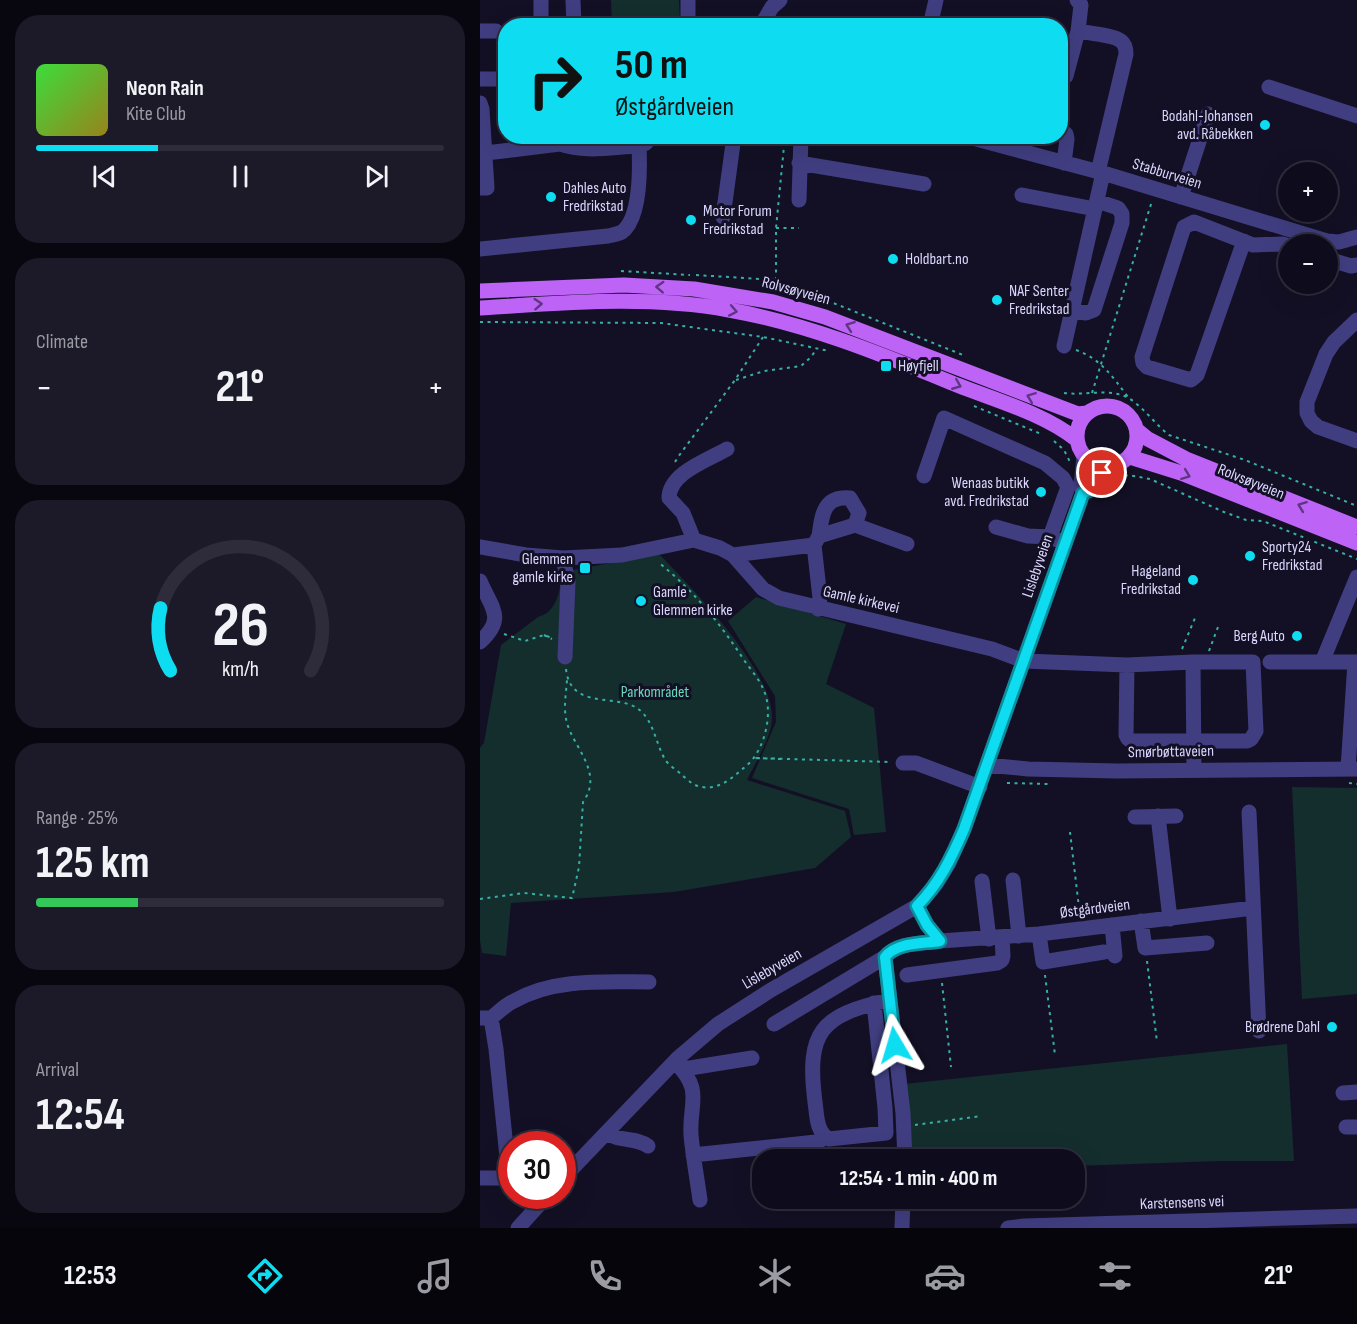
<!DOCTYPE html>
<html lang="en">
<head>
<meta charset="utf-8">
<style>
  :root { --surface:#0e0c1c; --page:#1c1a29; --text:#f1f3f6; --muted:#9b9ba3; --line:#2e2c3b; --accent:#0eddf1 }
  body { margin:0; font-family:"Sofia Sans Condensed",sans-serif; background:var(--page); color:var(--text); height:100vh; display:flex; flex-direction:column; font-size:22px; white-space:nowrap }
  * { box-sizing:border-box; margin:0 }
  p { font-size:20px; color:var(--muted) }
  .icon { flex:none; width:33px; height:33px; fill:none; stroke:currentColor; stroke-width:2; stroke-linecap:round; stroke-linejoin:round }
  .map { position:relative; flex:1; overflow:hidden }
  .panel { display:flex; flex-direction:column; gap:15px; padding:15px; background:#08070f; width:480px }
  .panel>* { flex:none }
  .banner { position:absolute; left:18px; top:18px; width:570px; height:126px; border-radius:24px; box-shadow:0 6px 24px #0002,0 0 0 2px var(--line); background:#0eddf1; color:#111; overflow:hidden }
  .fabs { position:absolute; left:798px; top:162px; display:grid; gap:12px }
  .fabs a { display:grid; place-items:center; width:60px; height:60px; border-radius:50%; background:var(--surface); box-shadow:0 6px 24px #0002,0 0 0 2px var(--line); font-size:30px }
  .speed { position:absolute; left:18px; top:1131px; display:flex; gap:12px; font-size:30px; font-weight:700; text-align:center }
  .speed>* { display:grid; place-content:center; width:78px; height:78px; border-radius:50%; background:var(--surface); box-shadow:0 6px 24px #0002,0 0 0 2px var(--line); line-height:1 }
  .speed .limit { border:9px solid #d22; background:#fff; color:#111 }
  .pin { position:absolute; display:grid; place-items:center; width:51px; height:51px; color:#fff; margin:-26px; border:3px solid #fff; border-radius:50%; box-shadow:0 2px 6px #0007 }
  .me { position:absolute; width:66px; margin:-33px; rotate:353deg; stroke-linejoin:round; filter:drop-shadow(0 0 4px #0008) }
  .turn { display:flex; align-items:center; gap:21px; height:126px; padding:0 18px; font-size:27px }
  .turn .icon { width:78px; height:78px; stroke-width:2.5 }
  .turn b { display:block; font-size:42px; line-height:51px }
  .big { font-size:45px; font-weight:700; line-height:1.1 }
  .panel .widget { flex:1; display:flex; flex-direction:column; justify-content:center; gap:9px; min-width:0; padding:0 21px; border-radius:24px; background:var(--page) }
  .panel .dial { align-items:center; gap:0 }
  .dial svg { height:156px; overflow:visible; fill:none; stroke:var(--line); stroke-width:7; stroke-linecap:round; text-anchor:middle }
  .dial text { fill:var(--text); stroke:none }
  .song { display:flex; align-items:center; gap:18px }
  .cover { width:72px; height:72px; border-radius:9px; background:linear-gradient(135deg,hsl(120 70% 55%),hsl(50 70% 35%)) }
  .played { height:6px; border-radius:3px; background:linear-gradient(90deg,var(--accent) 30%,var(--line) 30%) }
  .keys { display:flex; justify-content:space-around; direction:ltr }
  .heat { display:flex; justify-content:space-between; align-items:center; font-size:33px; direction:ltr }
  .charge { height:9px; border-radius:4px; background:linear-gradient(90deg,#34c759 25%,var(--line) 0) }
  .trip { position:absolute; left:272px; top:1149px; width:333px; height:60px; border-radius:24px; background:var(--surface); box-shadow:0 6px 24px #0002,0 0 0 2px var(--line); font-weight:700; line-height:60px; text-align:center }
  .tabs { display:flex; height:96px; justify-content:space-around; align-items:center; background:#06050b; color:var(--muted) }
  .tabs .icon { width:42px; height:42px }
  .tabs .selected { color:var(--accent) }
  .tabs b { font-size:27px; color:var(--text) }
  main { display:flex; flex:1; min-height:0 }
  .map>svg:first-child { display:block }
  .green { fill:#142e2d }
  .lines { fill:none; stroke-linecap:round; stroke-linejoin:round }
  .path { stroke:#36b0a7; stroke-width:2; stroke-dasharray:3 4.5; stroke-linecap:butt }
  .minor { stroke:#403e81; stroke-width:15 }
  .major { stroke:#bd64f6; stroke-width:15 }
  .oneway { stroke:#5f3683 }
  .route-casing { stroke:#09909d; stroke-width:15 }
  .route { stroke:#0eddf1; stroke-width:10 }
  .poi-dot { fill:#0eddf1; stroke:#131025; stroke-width:2 }
  .labels { text-anchor:middle; dominant-baseline:central; stroke-width:6; stroke-linejoin:round; paint-order:stroke }
  .poi-label { font-size:16px; fill:#dad6fd; stroke:#131025; text-anchor:start }
  .street-label { font-size:16px; fill:#dad6fd; stroke:#131025 }
  .park-label { font-size:16px; fill:#66d9bb; stroke:#131025 }
</style>
</head>
<body>
<main>
<section class="panel">
<div class="widget">
<div class="song"><i class="cover"></i><div><b>Neon Rain</b><p>Kite Club</p></div></div>
<div class="played"></div>
<div class="keys"><svg class="icon" aria-label="previous" viewBox="0 0 24 24"><path d="M18 5L8 12l10 7zM5 5v14"/></svg><svg class="icon" aria-label="pause" viewBox="0 0 24 24"><path d="M8 5v14M16 5v14"/></svg><svg class="icon" aria-label="next" viewBox="0 0 24 24"><path d="M6 5l10 7-10 7zM19 5v14"/></svg></div>
</div>
<div class="widget"><p>Climate</p>
<div class="heat"><a>−</a><b class="big">21°</b><a>+</a></div>
</div>
<div class="widget dial"><svg viewBox="0 0 100 80">
<path d="M14 69A42 42 0 1 1 86 69"/>
<path d="M14 69A42 42 0 0 1 9 37" stroke="#0eddf1"/>
<text x="50" y="56" font-size="32" font-weight="700">26</text>
<text x="50" y="72" font-size="11">km/h</text>
</svg></div>
<div class="widget"><p>Range · 25%</p><b class="big">125 km</b><div class="charge"></div></div>
<div class="widget"><p>Arrival</p><b class="big">12:54</b></div>
</section>
<div class="map">
<svg width="877" height="1228" viewBox="0 0 877 1228">
  <rect width="100%" height="100%" fill="#131025"/>
  <path class="green" d="M131,0H199L200,25H132Z
    M179,554C212,588 290,668 292,715C293,736 276,761 267,780L365,811L371,837L335,868L194,892L31,903L26,956L2,953L0,940V748L4,743L21,645L58,617C78,612 80,589 82,572Z
    M276,597L366,624L346,684L394,708L406,832L374,835L369,809L272,778L296,722L295,696L248,621Z
    M812,787L877,788V994L822,999Z
    M807,1044L814,1161H740L594,1166V1160L431,1159L424,1084Z"/>
  <g class="lines">
    <path class="path" d="M296,228H319
      M141,271L210,275
      M216,275L296,280L483,355
      M296,280V228L305,136
      M0,322L181,323L283,337L349,351
      M596,350C621,359 632,376 648,397
      M256,380L284,371L321,366L330,358L337,349
      M584,393C604,396 632,387 650,399C665,409 675,424 689,435L765,460L877,506
      M612,393L672,201
      M494,406L561,434
      M574,441L584,450L590,462
      M195,462L198,457L255,380L283,337
      M638,479L648,475L670,479L744,512L766,520L783,521L877,559
      M24,634L45,641L64,635L72,638
      M64,635L72,639
      M702,649L715,618
      M729,651L738,627
      M86,669C90,706 126,696 151,705C174,714 174,742 186,761C190,766 198,771 203,776C209,781 214,786 222,787C240,790 253,777 266,766C284,752 294,713 284,691C280,680 271,670 264,660C239,622 214,591 178,562
      M301,759L274,758L411,762
      M527,783L569,784
      M869,783L877,784
      M590,832L600,916
      M0,899L44,893L92,898L93,894L99,867L103,802C124,773 94,748 87,723C83,709 86,694 87,680
      M667,961L677,1042
      M565,975L575,1055
      M462,983L471,1067
      M435,1125L501,1116"/>
    <path class="minor" d="M61,0V26
      M93,0L94,26
      M208,0V26
      M281,26L292,7L300,0
      M450,26L456,0
      M0,31H16
      M598,31C608,33 634,35 641,41C645,44 646,49 646,54L618,172
      M586,76L598,31L601,5L597,0
      M0,79H26
      M789,87L877,116
      M0,103L2,109L7,188H0
      M580,130L586,134L587,139L584,163
      M485,136L623,173L847,241L859,242L877,237
      M6,153L80,144C105,153 133,147 159,146
      M319,163L444,184
      M542,195L615,209
      M701,197L728,114
      M319,200L321,136
      M243,217L254,136
      M764,241L717,375L711,380L667,367L663,363L662,357L704,227L714,222L773,245L803,244L808,246
      M0,249L128,236C133,235 138,234 142,232C161,218 160,168 159,146L166,143L171,136
      M848,259L871,266L877,265
      M592,311L606,313L614,310L642,223V214L638,208L617,201
      M877,320L854,342L846,354L827,402V413L831,421L838,427L877,441
      M584,346L623,173
      M444,476L464,418L565,463L583,478L588,487L570,537
      M603,493C615,488 620,475 631,467
      M375,525L427,544
      M516,527L548,536L570,537L580,541
      M214,540L203,513L189,498C189,473 228,460 247,449
      M334,545L340,598L338,609
      M0,547L46,555L83,558L142,555L214,540L240,548L253,555L283,589L299,598L512,649L544,661L647,665L713,662H773L776,731L771,739L767,741H653L648,739L646,735L647,665
      M253,555L334,545L339,536L375,525L379,513L370,498C343,496 342,515 339,536
      M83,558L88,582L85,657
      M0,581C12,609 26,618 0,642
      M713,662L714,770
      M790,662H877
      M842,662L877,577
      M423,763H436L500,787
      M507,765L548,769L637,771L877,769
      M868,769L875,662
      M769,812L779,1031
      M678,816L690,919
      M655,817L696,816
      M533,880L539,936
      M502,881L509,939
      M661,921L665,948L727,943
      M632,925L635,956
      M559,934L563,962L624,952
      M460,941L559,934L773,908
      M427,975L517,963L522,960L523,956L522,937
      M394,1003L405,1108L406,1133L349,1139C336,1132 337,1115 335,1102C326,1031 341,1015 409,1000
      M0,1018H11L16,1049L29,1177
      M11,1018C19,1012 25,1005 34,1001C74,978 124,982 169,982
      M294,1024L405,957
      M195,1062C224,1091 209,1102 211,1135C213,1157 217,1178 220,1200
      M200,1067L210,1068L272,1058
      M863,1093L877,1092
      M866,1127H877
      M127,1133C139,1142 156,1137 168,1146
      M213,1155L336,1142L341,1140L344,1136
      M425,1160L423,1113L405,957C417,942 442,944 460,941L447,925L437,906
      M0,1178H32
      M82,1179L198,1058L238,1024L291,990L437,906L456,884L469,863L484,829L603,493L601,485L604,456
      M38,1228L67,1196
      M422,1228L423,1198
      M528,1228L544,1226L877,1216"/>
    <path class="major" d="M0,291L144,285L214,289L293,302L345,317L598,414L607,413
      M0,308C83,303 167,295 249,310C328,324 403,355 477,385C515,400 565,414 597,440
      M597 436a30 30 0 1 1 60 0a30 30 0 1 1-60 0Z
      M657,430L668,439L706,459L877,527
      M650,457L701,473L877,543"/>
  </g>
  <defs><path id="oneway-chevron" d="M-2-3.5L2.5 0L-2 3.5" fill="none" stroke-width="1.6" stroke-linecap="round" stroke-linejoin="round" transform="scale(1.5)"/></defs>
  <g class="oneway">
    <use href="#oneway-chevron" transform="translate(180 287) rotate(-177)"/>
    <use href="#oneway-chevron" transform="translate(58 304) rotate(-4)"/>
    <use href="#oneway-chevron" transform="translate(253 311) rotate(11)"/>
    <use href="#oneway-chevron" transform="translate(370 326) rotate(-160)"/>
    <use href="#oneway-chevron" transform="translate(477 385) rotate(22)"/>
    <use href="#oneway-chevron" transform="translate(551 397) rotate(-159)"/>
    <use href="#oneway-chevron" transform="translate(706 475) rotate(21)"/>
    <use href="#oneway-chevron" transform="translate(822 506) rotate(-159)"/>
  </g>
  <g class="lines">
    <g class="route-casing">
      <path id="route" d="M415,1045L405,957C417,942 442,944 460,941L447,925L437,906C459,884 472,857 484,829L603,493L611,490L622,473"/>
    </g>
    <use href="#route" class="route"/>
  </g>
  <g class="poi-dot">
    <circle cx="785" cy="125" r="6"/>
    <circle cx="71" cy="197" r="6"/>
    <circle cx="211" cy="220" r="6"/>
    <circle cx="413" cy="259" r="6"/>
    <circle cx="517" cy="300" r="6"/>
    <rect x="400" y="360" width="12" height="12" rx="3"/>
    <circle cx="561" cy="492" r="6"/>
    <circle cx="770" cy="556" r="6"/>
    <rect x="99" y="562" width="12" height="12" rx="3"/>
    <circle cx="713" cy="580" r="6"/>
    <circle cx="161" cy="601" r="6"/>
    <circle cx="817" cy="636" r="6"/>
    <circle cx="852" cy="1027" r="6"/>
  </g>
  <g class="labels">
    <g class="poi-label">
      <text x="773" y="116" text-anchor="end">Bodahl-Johansen<tspan x="773" dy="18">avd. Råbekken</tspan></text>
      <text x="83" y="188">Dahles Auto<tspan x="83" dy="18">Fredrikstad</tspan></text>
      <text x="223" y="211">Motor Forum<tspan x="223" dy="18">Fredrikstad</tspan></text>
      <text x="425" y="259">Holdbart.no</text>
      <text x="529" y="291">NAF Senter<tspan x="529" dy="18">Fredrikstad</tspan></text>
      <text x="418" y="366">Høyfjell</text>
      <text x="549" y="483" text-anchor="end">Wenaas butikk<tspan x="549" dy="18">avd. Fredrikstad</tspan></text>
      <text x="782" y="547">Sporty24<tspan x="782" dy="18">Fredrikstad</tspan></text>
      <text x="93" y="559" text-anchor="end">Glemmen<tspan x="93" dy="18">gamle kirke</tspan></text>
      <text x="701" y="571" text-anchor="end">Hageland<tspan x="701" dy="18">Fredrikstad</tspan></text>
      <text x="173" y="592">Gamle<tspan x="173" dy="18">Glemmen kirke</tspan></text>
      <text x="805" y="636" text-anchor="end">Berg Auto</text>
      <text x="840" y="1027" text-anchor="end">Brødrene Dahl</text>
    </g>
    <g class="street-label">
      <text transform="translate(687 174) rotate(17)">Stabburveien</text>
      <text transform="translate(316 291) rotate(15)">Rolvsøyveien</text>
      <text transform="translate(771 482) rotate(22)">Rolvsøyveien</text>
      <text transform="translate(558 566) rotate(-71)">Lislebyveien</text>
      <text transform="translate(381 600) rotate(13)">Gamle kirkevei</text>
      <text transform="translate(691 752) rotate(-1)">Smørbøttaveien</text>
      <text transform="translate(615 909) rotate(-7)">Østgårdveien</text>
      <text transform="translate(292 969) rotate(-30)">Lislebyveien</text>
      <text transform="translate(702 1203) rotate(-2)">Karstensens vei</text>
    </g>
    <g class="park-label">
      <text x="175" y="692">Parkområdet</text>
    </g>
  </g>
</svg>
<div class="fabs">
<a>+</a>
<a>−</a>
</div>
<div class="speed"><div class="limit">30</div></div>
<div class="pin" style="left:622px;top:473px;background:#d93025"><svg class="icon" aria-label="arrive" viewBox="0 0 24 24"><path d="M6 21V4h12l-3 4 3 4H6"/></svg></div>
<svg class="me" style="left:415px;top:1045px" viewBox="-20 -20 40 40"><path d="M0-17L14 15 0 8-14 15z" fill="#0eddf1" stroke="#fff" stroke-width="4"/></svg>
<div class="trip">12:54 · 1 min · 400 m</div>
<div class="banner">
<div class="turn"><svg class="icon" aria-label="right" viewBox="0 0 24 24"><path d="M7 20v-9h11M14 6l5 5-5 5"/></svg><div><b>50 m</b>Østgårdveien</div></div>
</div>
</div>
</main>
<nav class="tabs">
<b>12:53</b>
<svg class="icon selected" aria-label="directions" viewBox="0 0 24 24"><path d="M12 3l9 9-9 9-9-9zM9 14v-3h6M13 9l2 2-2 2"/></svg>
<svg class="icon" aria-label="music" viewBox="0 0 24 24"><path d="M9 18V5l10-2v13"/><circle cx="6" cy="18" r="3"/><circle cx="16" cy="16" r="3"/></svg>
<svg class="icon" aria-label="phone" viewBox="0 0 24 24"><path d="M5 4h4l2 5-3 2q2 4 5 5l2-3 5 2v4C11 20 4 13 5 4z"/></svg>
<svg class="icon" aria-label="climate" viewBox="0 0 24 24"><path d="M12 3v18M4 7l16 10M4 17L20 7"/></svg>
<svg class="icon" aria-label="car" viewBox="0 0 24 24"><path d="M5 17H2v-5l4-1 3-4h7l3 4 3 1v5h-3M9 17h6M6 11h13"/><circle cx="7" cy="17" r="2"/><circle cx="17" cy="17" r="2"/></svg>
<svg class="icon" aria-label="filters" viewBox="0 0 24 24"><path d="M4 7h16M4 17h16"/><circle cx="9" cy="7" r="2"/><circle cx="15" cy="17" r="2"/></svg>
<b>21°</b>
</nav>
</body>
</html>
